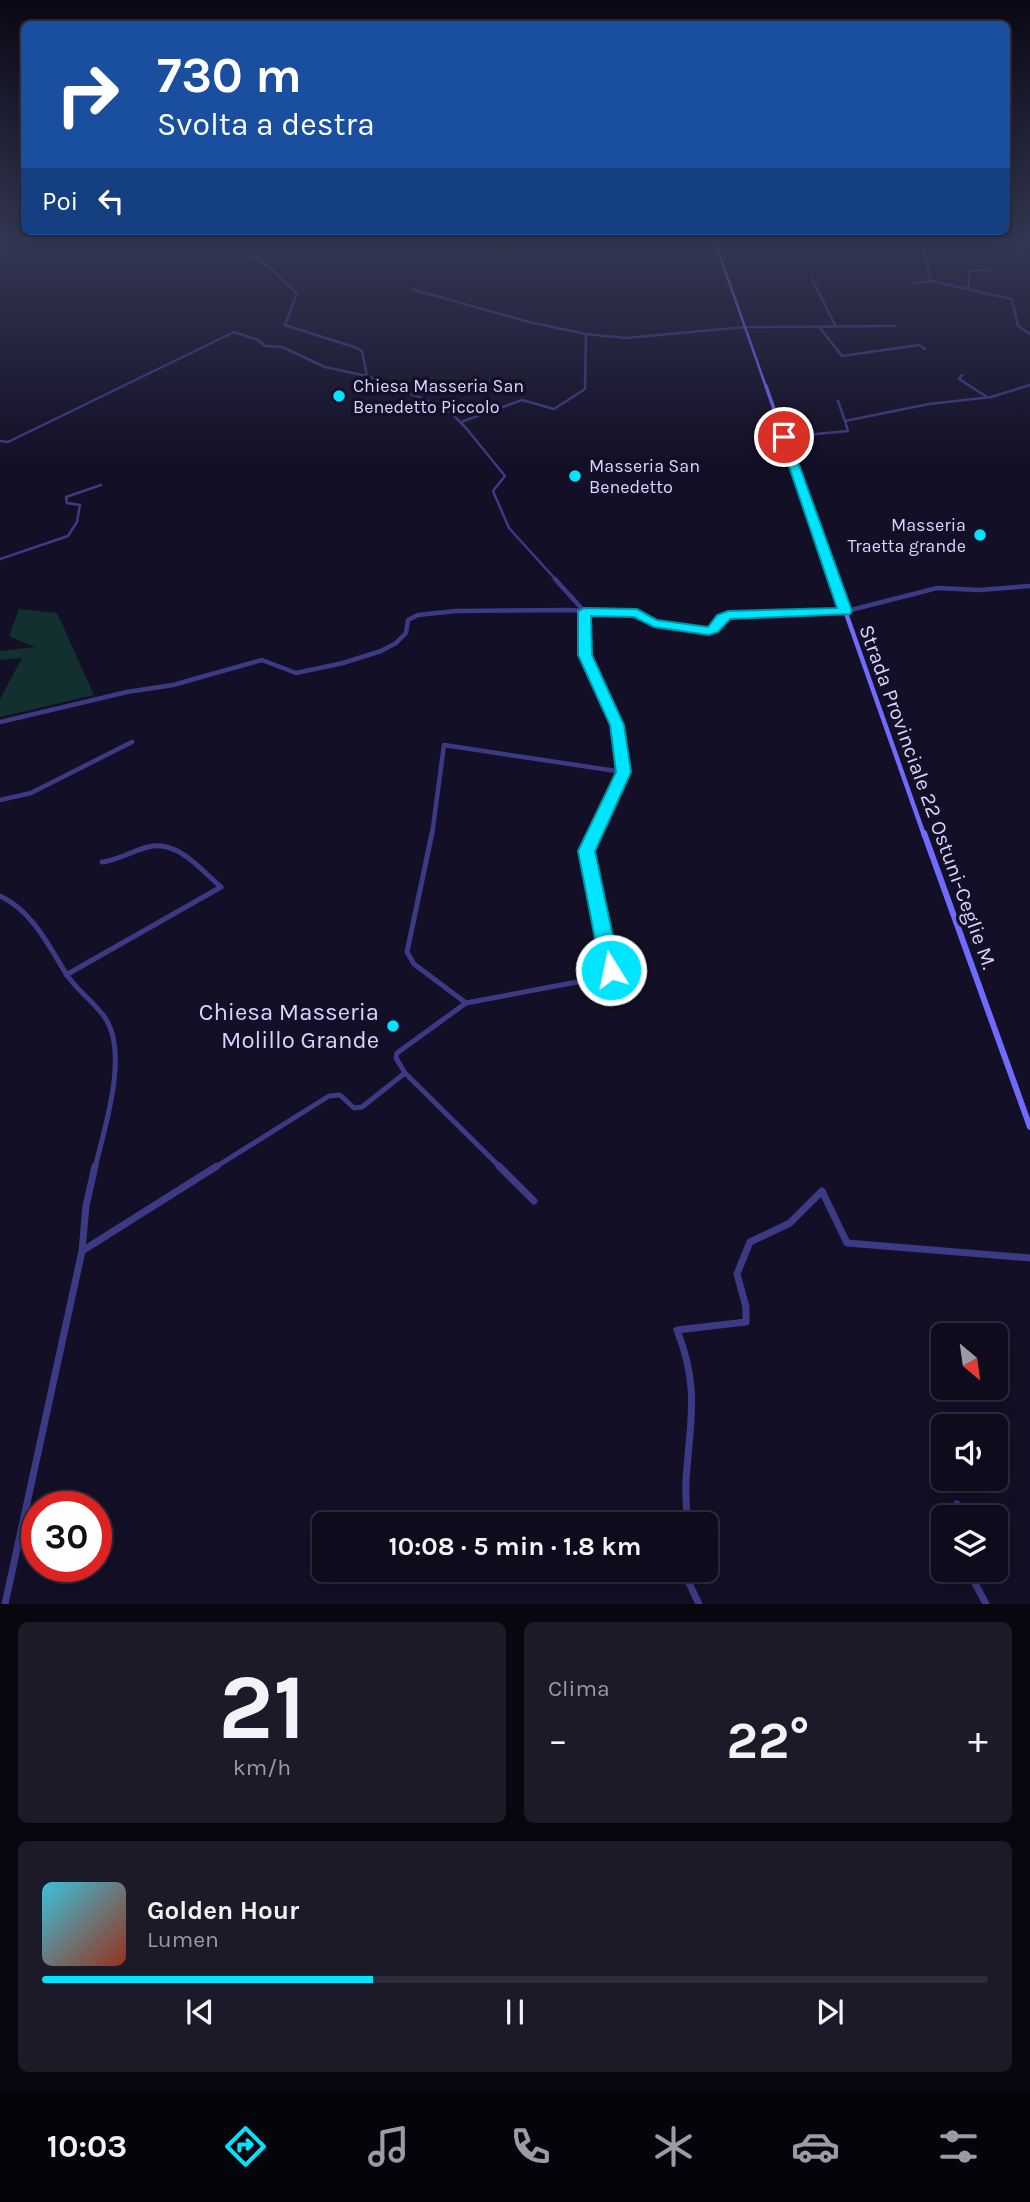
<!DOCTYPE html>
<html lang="it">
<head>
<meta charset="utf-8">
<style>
  :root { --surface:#0e0b1c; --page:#1c1929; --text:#f1f3f6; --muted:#9b9ba3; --line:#2e2b3b; --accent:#00e5ff }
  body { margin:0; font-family:Karla,sans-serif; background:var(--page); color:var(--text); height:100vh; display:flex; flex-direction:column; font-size:26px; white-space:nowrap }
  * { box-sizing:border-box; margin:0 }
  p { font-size:23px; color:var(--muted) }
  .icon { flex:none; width:38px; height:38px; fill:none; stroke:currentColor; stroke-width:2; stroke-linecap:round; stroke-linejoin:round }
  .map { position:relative; height:1604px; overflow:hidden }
  .sheet { display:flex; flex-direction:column; gap:18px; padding:18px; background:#08060f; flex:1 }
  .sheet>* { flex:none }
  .hud { position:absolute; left:21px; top:21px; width:989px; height:214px; border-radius:10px; box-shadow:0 4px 18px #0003,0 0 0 2px var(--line); background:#1a4fa0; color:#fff; overflow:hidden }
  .needle { width:46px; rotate:151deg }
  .controls { position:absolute; left:931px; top:1323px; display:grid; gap:14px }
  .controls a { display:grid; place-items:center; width:77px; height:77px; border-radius:10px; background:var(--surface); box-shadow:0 4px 18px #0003,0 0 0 2px var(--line); font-size:35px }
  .speed { position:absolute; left:21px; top:1491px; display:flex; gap:14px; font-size:35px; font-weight:700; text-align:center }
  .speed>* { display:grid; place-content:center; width:91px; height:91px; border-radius:50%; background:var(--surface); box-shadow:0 4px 18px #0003,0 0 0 2px var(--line); line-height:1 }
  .speed .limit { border:10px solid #d22; background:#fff; color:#111 }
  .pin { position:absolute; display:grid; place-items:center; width:60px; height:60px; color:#fff; margin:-30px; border:4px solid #fff; border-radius:50%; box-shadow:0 2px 7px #0007 }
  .me { position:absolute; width:77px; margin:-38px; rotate:350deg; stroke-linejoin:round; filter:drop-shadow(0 0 5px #0008) }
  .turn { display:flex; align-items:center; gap:24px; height:147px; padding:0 21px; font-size:32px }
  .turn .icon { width:91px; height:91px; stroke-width:2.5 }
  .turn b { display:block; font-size:49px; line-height:60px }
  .then { display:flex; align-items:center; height:66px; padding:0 21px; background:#0003; gap:14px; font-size:26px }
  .big { font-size:52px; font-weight:700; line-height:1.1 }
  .sheet .widget { flex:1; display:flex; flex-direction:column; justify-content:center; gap:10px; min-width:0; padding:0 24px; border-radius:10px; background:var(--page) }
  .sheet .dial { align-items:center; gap:0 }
  .dial b { font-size:91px; line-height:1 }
  .song { display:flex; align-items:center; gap:21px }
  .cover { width:84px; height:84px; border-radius:10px; background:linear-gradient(135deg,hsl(190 70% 55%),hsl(10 70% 35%)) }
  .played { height:7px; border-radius:4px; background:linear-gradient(90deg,var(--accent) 35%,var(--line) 35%) }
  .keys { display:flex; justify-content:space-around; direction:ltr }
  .heat { display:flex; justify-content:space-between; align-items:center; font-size:38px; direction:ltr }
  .sheet .tiles { flex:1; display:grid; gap:18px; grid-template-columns:1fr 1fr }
  .widget:last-child { grid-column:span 2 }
  .trip { position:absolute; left:312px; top:1512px; width:406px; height:70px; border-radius:10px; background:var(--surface); box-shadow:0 4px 18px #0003,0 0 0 2px var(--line); font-weight:700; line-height:70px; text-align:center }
  .menu { display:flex; height:112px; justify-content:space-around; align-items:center; background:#06040b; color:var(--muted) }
  .menu .icon { width:49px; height:49px }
  .menu .selected { color:var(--accent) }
  .menu b { font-size:32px; color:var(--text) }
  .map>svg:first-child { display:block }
  .green { fill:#12302f }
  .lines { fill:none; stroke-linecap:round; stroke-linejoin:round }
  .minor-far3 { stroke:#3d3a85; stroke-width:2.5 }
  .minor-far2 { stroke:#3d3a85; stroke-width:4.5 }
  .minor-far1 { stroke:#3d3a85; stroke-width:5 }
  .minor { stroke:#3d3a85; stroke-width:7 }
  .secondary-far3 { stroke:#6f6bff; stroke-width:2.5 }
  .secondary-far2 { stroke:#6f6bff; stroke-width:3.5 }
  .secondary-far1 { stroke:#6f6bff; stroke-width:4.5 }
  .secondary { stroke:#6f6bff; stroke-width:6 }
  .route { fill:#00e5ff; stroke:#0095a6; stroke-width:2 }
  .poi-dot { fill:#00e5ff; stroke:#130f26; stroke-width:2.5 }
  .labels { text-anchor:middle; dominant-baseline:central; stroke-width:7; stroke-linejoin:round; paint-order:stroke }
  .far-poi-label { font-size:18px; fill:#d9d4ff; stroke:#130f26; text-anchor:start }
  .street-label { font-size:21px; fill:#d9d4ff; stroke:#130f26 }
  .near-poi-label { font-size:24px; fill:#d9d4ff; stroke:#130f26; text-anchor:end }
</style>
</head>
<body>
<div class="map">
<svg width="1030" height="1604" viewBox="0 0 1030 1604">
  <rect width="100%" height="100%" fill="#130f26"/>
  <path class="green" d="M19,609L57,613L94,695L0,717V699L22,658L0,660V651L35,647L9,636Z"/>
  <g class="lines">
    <path class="minor-far3" d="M251,239L249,255C269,263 280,279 297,293L285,325L357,348L362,351L367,376L428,401L451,413L466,428L505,476L493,491L509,528L557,581
      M921,239L931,281L1012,299L1018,326L1030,334
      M812,279L836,327
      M914,283L932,281
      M411,289L529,322L586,334
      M969,289V271L989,270
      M820,328L842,356L919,345L925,349
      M962,375L959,379L987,397
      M838,401L845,421
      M461,422L522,400L554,409L585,389L586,334L626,338L746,327L895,326
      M784,437L848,431L845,421L929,404L991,397L1030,385
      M0,441L8,442L234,332L258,340L265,346L282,347L325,367L367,376
      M0,559L68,536L77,522L80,505L67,503L66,497L101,485"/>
    <path class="minor-far2" d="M555,579L584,611
      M585,611V655L617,725L623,772L593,835
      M0,722L127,692L173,685L262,660L296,673L343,663L381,651L396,643L406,633L408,620L418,615L456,611L568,610L637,613L654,623L709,631L728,615L843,612L937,588L979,590L1030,586
      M0,800L31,793L132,742
      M432,835L444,745L616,771"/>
    <path class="minor-far1" d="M432,833L407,952L414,964L466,1003
      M0,896C31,910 48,944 65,972C76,991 96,1002 107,1021C128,1057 104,1130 95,1168
      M66,975L221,887C201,870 177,839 148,847C132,851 119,860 102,862
      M405,1073L501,1168
      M214,1168L329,1096L340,1095L354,1108L362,1107L405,1073L396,1058L397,1053L466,1003L609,976L611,970L586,851L594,833"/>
    <path class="minor" d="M499,1166L534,1201
      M82,1251L217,1166
      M950,1517L957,1504
      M687,1524C687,1509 685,1495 686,1480C690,1421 700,1388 677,1330L746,1322V1307L737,1274L750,1242L790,1223L822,1191L847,1243L1030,1258
      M688,1570L689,1583L699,1604
      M968,1570L986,1604
      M5,1604L82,1251L86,1206L95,1166"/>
    <path class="secondary-far3" d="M714,239L766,387"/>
    <path class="secondary-far2" d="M766,386L834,581"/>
    <path class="secondary-far1" d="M834,579L924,835"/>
    <path class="secondary" d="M924,833L1030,1127"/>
  </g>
  <linearGradient id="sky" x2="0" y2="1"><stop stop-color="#0a0815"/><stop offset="0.52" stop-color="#333752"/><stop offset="1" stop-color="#333752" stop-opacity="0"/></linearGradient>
  <rect width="1030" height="463" fill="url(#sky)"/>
  <path class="route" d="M780,434L789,437L852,611L850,614L730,619L718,632L709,635L654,627L634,617L591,616L592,655L624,725L631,772L595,851L620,970L617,975L611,978L604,975L601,970L578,851L616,772L610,725L578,655V611L584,608L637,609L657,620L708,627L717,615L728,611L837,608L779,437Z"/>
  <g class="poi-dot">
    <circle cx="339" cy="396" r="7"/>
    <circle cx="575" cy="476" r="7"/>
    <circle cx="980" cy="535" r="7"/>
    <circle cx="393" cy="1026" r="7"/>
  </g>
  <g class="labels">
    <g class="far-poi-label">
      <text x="353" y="386">Chiesa Masseria San<tspan x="353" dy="21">Benedetto Piccolo</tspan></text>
      <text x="589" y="466">Masseria San<tspan x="589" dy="21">Benedetto</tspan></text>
      <text x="966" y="525" text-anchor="end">Masseria<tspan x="966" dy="21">Traetta grande</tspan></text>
    </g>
    <g class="street-label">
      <text transform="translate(928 797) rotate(70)">Strada Provinciale 22 Ostuni-Ceglie M.</text>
    </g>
    <g class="near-poi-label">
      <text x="379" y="1012">Chiesa Masseria<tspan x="379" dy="28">Molillo Grande</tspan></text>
    </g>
  </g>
</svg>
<div class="controls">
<a><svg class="needle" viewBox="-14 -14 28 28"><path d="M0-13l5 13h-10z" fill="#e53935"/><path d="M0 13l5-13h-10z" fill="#9b9ba3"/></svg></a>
<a><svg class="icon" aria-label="sound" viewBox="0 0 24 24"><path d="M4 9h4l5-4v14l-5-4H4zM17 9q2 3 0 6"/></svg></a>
<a><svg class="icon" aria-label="layers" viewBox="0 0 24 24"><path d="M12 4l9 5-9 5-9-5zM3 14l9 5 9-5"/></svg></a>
</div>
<div class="speed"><div class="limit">30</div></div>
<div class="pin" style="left:784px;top:437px;background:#d93025"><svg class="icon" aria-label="arrive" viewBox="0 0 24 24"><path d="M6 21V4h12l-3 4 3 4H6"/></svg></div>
<svg class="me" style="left:611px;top:970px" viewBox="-20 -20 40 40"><circle r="17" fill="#00e5ff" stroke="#fff" stroke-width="3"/><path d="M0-11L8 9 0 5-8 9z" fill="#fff"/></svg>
<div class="trip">10:08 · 5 min · 1.8 km</div>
<div class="hud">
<div class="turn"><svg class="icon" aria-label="right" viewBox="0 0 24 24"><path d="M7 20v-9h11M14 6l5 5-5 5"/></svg><div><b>730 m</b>Svolta a destra</div></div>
<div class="then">Poi<svg class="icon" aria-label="left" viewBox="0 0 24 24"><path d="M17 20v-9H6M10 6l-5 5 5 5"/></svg></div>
</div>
</div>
<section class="sheet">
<div class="tiles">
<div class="widget dial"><b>21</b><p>km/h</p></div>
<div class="widget"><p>Clima</p>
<div class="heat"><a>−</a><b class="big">22°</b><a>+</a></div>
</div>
<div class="widget">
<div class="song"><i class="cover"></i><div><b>Golden Hour</b><p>Lumen</p></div></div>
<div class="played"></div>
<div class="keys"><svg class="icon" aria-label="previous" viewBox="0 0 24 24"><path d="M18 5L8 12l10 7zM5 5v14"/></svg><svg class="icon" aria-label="pause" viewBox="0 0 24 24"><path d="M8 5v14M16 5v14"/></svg><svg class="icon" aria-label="next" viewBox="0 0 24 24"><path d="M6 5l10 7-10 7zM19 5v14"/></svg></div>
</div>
</div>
</section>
<nav class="menu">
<b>10:03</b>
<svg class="icon selected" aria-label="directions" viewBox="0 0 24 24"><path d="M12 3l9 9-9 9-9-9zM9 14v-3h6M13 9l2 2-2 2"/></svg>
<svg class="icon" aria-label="music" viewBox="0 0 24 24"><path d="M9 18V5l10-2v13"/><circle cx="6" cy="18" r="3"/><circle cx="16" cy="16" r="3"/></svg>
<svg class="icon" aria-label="phone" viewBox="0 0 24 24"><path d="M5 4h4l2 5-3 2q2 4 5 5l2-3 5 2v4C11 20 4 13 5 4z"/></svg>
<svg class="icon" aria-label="climate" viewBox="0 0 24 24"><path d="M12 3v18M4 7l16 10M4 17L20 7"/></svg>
<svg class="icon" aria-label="car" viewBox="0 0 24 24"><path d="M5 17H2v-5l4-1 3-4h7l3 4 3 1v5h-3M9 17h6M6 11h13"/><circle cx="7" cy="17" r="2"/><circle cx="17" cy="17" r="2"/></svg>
<svg class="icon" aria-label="filters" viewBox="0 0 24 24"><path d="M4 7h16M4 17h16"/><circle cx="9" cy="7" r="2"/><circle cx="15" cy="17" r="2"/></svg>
</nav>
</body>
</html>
